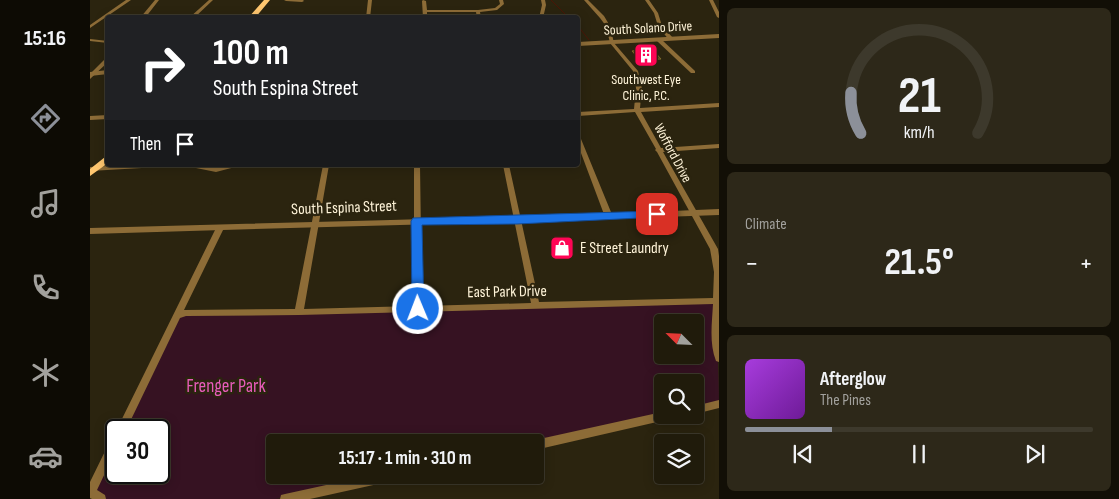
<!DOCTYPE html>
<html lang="en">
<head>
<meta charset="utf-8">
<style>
  :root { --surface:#201b0b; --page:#2d2819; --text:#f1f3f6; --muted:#a2a19d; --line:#3d392c; --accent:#8c9099 }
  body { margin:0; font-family:"Sofia Sans Condensed",sans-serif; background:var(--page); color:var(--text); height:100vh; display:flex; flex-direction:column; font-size:19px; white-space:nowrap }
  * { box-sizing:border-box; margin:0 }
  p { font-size:16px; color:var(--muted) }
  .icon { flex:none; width:28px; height:28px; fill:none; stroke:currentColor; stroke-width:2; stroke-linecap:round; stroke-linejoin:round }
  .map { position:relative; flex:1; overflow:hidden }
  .details { display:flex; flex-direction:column; gap:8px; padding:8px; background:#120f06; width:400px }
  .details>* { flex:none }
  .hud { position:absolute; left:15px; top:15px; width:475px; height:152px; border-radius:5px; box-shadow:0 2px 12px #0003,0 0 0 1px var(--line); background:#202124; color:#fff; overflow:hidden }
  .needle { width:32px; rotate:294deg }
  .tools { position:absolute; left:564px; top:314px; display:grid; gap:10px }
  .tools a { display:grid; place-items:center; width:50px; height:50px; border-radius:5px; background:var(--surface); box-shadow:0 2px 12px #0003,0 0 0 1px var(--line); font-size:25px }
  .speed { position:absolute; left:15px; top:419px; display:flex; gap:10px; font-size:25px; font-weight:700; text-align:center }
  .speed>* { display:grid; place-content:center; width:65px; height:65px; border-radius:50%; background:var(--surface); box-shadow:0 2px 12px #0003,0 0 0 1px var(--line); line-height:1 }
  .speed .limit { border:2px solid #111; border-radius:8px; background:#fff; color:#111 }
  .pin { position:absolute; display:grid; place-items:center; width:42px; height:42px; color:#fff; margin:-21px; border-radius:10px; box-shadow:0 2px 8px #0006 }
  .me { position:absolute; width:55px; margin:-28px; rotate:359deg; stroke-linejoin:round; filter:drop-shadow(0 0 4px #0008) }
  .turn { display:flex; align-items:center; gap:18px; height:105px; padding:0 25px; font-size:22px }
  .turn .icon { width:65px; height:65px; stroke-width:2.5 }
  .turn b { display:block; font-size:35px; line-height:42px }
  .then { display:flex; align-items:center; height:48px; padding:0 25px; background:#0003; gap:10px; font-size:19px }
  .big { font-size:38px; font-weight:700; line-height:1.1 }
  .details .tile { flex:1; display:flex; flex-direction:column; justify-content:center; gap:8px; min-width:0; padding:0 18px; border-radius:8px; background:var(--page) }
  .details .dial { align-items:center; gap:0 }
  .dial svg { height:130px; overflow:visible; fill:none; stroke:var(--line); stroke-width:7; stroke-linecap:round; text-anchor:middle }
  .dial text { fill:var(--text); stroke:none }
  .song { display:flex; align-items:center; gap:15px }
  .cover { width:60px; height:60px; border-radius:8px; background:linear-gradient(135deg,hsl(280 70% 55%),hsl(280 70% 35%)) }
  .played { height:5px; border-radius:2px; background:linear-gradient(90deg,var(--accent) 25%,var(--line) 25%) }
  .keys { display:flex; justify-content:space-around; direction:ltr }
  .heat { display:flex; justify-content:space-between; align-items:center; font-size:28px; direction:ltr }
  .trip { position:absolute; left:176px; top:434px; width:278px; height:50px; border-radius:5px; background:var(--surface); box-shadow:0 2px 12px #0003,0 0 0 1px var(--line); font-weight:700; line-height:50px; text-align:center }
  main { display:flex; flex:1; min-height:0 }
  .tabs { display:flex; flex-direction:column; width:90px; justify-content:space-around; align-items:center; background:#0d0b04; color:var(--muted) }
  .tabs .icon { width:35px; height:35px }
  .tabs .on { color:var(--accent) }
  .tabs b { font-size:22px; color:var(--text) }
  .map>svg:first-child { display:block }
  .green { fill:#361222; fill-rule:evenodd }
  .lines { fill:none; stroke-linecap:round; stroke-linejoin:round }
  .stream { stroke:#4c1607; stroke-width:1 }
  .building { fill:#4d421a; stroke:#7b692a }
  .minor { fill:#8d6c37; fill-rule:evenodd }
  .tertiary { fill:#8d6c37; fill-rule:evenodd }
  .secondary { fill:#ffc770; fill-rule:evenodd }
  .route { fill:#1a73e8; stroke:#114b97 }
  .labels { text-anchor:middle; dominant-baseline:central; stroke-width:5; stroke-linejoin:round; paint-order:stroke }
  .far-street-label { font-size:14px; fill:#fff4d9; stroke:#2b240f }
  .far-poi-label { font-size:14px; fill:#fff4d9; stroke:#2b240f }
  .street-label { font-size:16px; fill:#fff4d9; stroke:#2b240f }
  .poi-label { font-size:16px; fill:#fff4d9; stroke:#2b240f; text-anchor:start }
  .near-park-label { font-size:19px; fill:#e85cba; stroke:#2b240f }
</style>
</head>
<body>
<main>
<nav class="tabs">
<b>15:16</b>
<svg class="icon on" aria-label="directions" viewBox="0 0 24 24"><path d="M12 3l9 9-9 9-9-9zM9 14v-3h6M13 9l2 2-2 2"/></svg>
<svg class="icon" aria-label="music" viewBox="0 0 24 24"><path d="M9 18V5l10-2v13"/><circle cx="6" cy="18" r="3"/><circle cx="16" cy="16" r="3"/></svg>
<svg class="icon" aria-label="phone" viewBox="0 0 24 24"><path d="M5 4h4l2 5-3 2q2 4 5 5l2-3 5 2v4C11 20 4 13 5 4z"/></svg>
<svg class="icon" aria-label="climate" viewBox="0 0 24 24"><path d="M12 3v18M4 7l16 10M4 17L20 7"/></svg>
<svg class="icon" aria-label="car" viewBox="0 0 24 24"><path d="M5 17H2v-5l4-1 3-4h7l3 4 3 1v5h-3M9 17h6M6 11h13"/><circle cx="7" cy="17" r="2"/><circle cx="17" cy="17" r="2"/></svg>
</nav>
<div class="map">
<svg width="629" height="499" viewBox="0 0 629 499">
  <rect width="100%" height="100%" fill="#2b240f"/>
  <path class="green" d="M626,301C626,336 629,369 629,404L605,409V382H572V415L445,442H185V475H298L186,499H11L1,491L26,440V472H69V430H31L89,315ZM572,322H605V355H572Z"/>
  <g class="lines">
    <path class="stream" d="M461,0L479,18
      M488,26L499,40"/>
  </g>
  <path class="building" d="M562,49L571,59L550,60L542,51Z"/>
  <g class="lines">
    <path class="minor" d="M36,0H41L0,28V25Z
      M65,0H69L55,18H50Z
      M119,0H123L104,18H99Z
      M194,0H213L214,1L212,2L196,1Z
      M278,0H282L280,18H276Z
      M333,0L336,1L337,10H388L405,8L410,4L409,0H413L414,4L407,10L390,12L391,18H387L386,12H337V18H333L332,1Z
      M451,0H455L456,5L453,18H449L452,5Z
      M494,0H498L514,16L520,26L524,43L548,71L552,88L550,108L629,103V107L551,112L571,148L629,144V148L573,152L628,249L629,256V362L626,361C619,343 622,323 623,304L209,315L96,316L90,318L36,430L26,431L127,226H130L134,228L94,310L205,309L233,165H239L214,309L324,306V165H330L332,306L441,303L413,165H419L449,302L623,298L624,272L620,249L567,152L565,150L566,149L545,112L488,116V112L544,109L546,88L543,71L520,43L516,26L510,18Z
      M555,0H559L568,13L572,26L583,38V40H579L568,26L564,13Z
      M619,0H623L629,12V18L627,17Z
      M0,39L18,41V43L0,41Z
      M567,39H571L605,71V73H601L567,41Z
      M16,58H18V62L0,79V74Z
      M18,115V119L0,120V116Z
      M488,137L491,139L523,217L521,219H517L515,217L488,145Z
      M36,165H72L69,167L0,171V167Z
      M98,165H111L126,168L139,165H150L149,166L126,172L101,167Z
      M629,400V408L605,414V406Z
      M572,412V415H585L583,418L580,419L445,450V442H441L445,440Z
      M26,435V450L7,490L15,495L16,499H2L0,498V482L22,437Z
      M282,475H311L310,479L306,480L220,499H190L191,495L195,494Z"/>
    <path class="tertiary" d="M629,34V38L488,46V42Z
      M18,70V74L0,76V72Z
      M629,209V215C419,223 210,227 0,234V228C210,222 419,218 629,209Z"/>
    <path class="secondary" d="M174,0H180L165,18H158Z
      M15,157H18V163L0,176V169Z"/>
  </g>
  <path class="route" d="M567,211L572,214L571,217L427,224L332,225L334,309L332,312H324L322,309L321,221L323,218Z"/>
  <defs>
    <g id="building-square" transform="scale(1.25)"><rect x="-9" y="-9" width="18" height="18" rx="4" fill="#ff0555" stroke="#2b240f"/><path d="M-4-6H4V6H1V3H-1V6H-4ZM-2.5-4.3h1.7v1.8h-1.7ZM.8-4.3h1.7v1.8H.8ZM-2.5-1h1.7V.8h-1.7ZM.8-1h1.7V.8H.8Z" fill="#fff"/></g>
    <g id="shop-square" transform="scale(1.25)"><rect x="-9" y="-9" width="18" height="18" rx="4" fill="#ff0555" stroke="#2b240f"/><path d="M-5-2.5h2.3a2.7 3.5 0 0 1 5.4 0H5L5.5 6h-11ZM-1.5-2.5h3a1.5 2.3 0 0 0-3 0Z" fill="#fff"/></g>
  </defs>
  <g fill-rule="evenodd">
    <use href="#building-square" x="556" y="55"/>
    <use href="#shop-square" x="472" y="248"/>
  </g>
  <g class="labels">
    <g class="far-street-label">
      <text transform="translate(558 28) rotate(-3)">South Solano Drive</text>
      <text transform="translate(583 153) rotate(62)">Wofford Drive</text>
    </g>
    <g class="far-poi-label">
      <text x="556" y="79">Southwest Eye<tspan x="556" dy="16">Clinic, P.C.</tspan></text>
    </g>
    <g class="street-label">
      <text transform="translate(254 208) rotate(-2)">South Espina Street</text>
      <text transform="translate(417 292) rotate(-1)">East Park Drive</text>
    </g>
    <g class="poi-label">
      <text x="490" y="248">E Street Laundry</text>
    </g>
    <g class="near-park-label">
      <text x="136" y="386">Frenger Park</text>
    </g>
  </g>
</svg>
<div class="tools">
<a><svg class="needle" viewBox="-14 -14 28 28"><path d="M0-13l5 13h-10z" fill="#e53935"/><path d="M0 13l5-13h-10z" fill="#a2a19d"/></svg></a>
<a><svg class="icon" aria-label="search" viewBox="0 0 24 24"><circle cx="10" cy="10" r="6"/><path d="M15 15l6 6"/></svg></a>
<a><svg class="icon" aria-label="layers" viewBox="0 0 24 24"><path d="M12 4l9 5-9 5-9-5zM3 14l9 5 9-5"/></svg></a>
</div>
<div class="speed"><div class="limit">30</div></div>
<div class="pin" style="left:567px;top:214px;background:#d93025"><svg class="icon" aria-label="arrive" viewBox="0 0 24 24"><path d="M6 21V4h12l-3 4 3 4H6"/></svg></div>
<svg class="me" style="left:328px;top:309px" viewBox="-20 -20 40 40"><circle r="17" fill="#1a73e8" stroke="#fff" stroke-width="3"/><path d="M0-11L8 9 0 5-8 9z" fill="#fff"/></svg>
<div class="trip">15:17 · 1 min · 310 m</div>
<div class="hud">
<div class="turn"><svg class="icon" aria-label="right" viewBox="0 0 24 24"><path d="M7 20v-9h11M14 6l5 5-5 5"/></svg><div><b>100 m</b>South Espina Street</div></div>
<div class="then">Then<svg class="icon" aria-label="arrive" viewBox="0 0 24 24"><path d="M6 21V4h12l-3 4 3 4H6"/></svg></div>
</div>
</div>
<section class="details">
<div class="tile dial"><svg viewBox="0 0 100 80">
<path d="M14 69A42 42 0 1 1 86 69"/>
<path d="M14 69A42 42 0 0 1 8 44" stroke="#8c9099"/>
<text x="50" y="56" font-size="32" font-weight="700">21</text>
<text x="50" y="72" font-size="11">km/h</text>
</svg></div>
<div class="tile"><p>Climate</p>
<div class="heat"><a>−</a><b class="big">21.5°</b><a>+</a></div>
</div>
<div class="tile">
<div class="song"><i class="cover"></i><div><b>Afterglow</b><p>The Pines</p></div></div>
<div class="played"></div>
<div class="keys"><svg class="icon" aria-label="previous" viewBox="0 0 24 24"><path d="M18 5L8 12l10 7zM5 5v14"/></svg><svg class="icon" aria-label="pause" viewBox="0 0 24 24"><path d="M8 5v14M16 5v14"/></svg><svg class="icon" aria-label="next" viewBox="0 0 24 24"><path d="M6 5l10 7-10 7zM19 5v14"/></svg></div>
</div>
</section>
</main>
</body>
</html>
